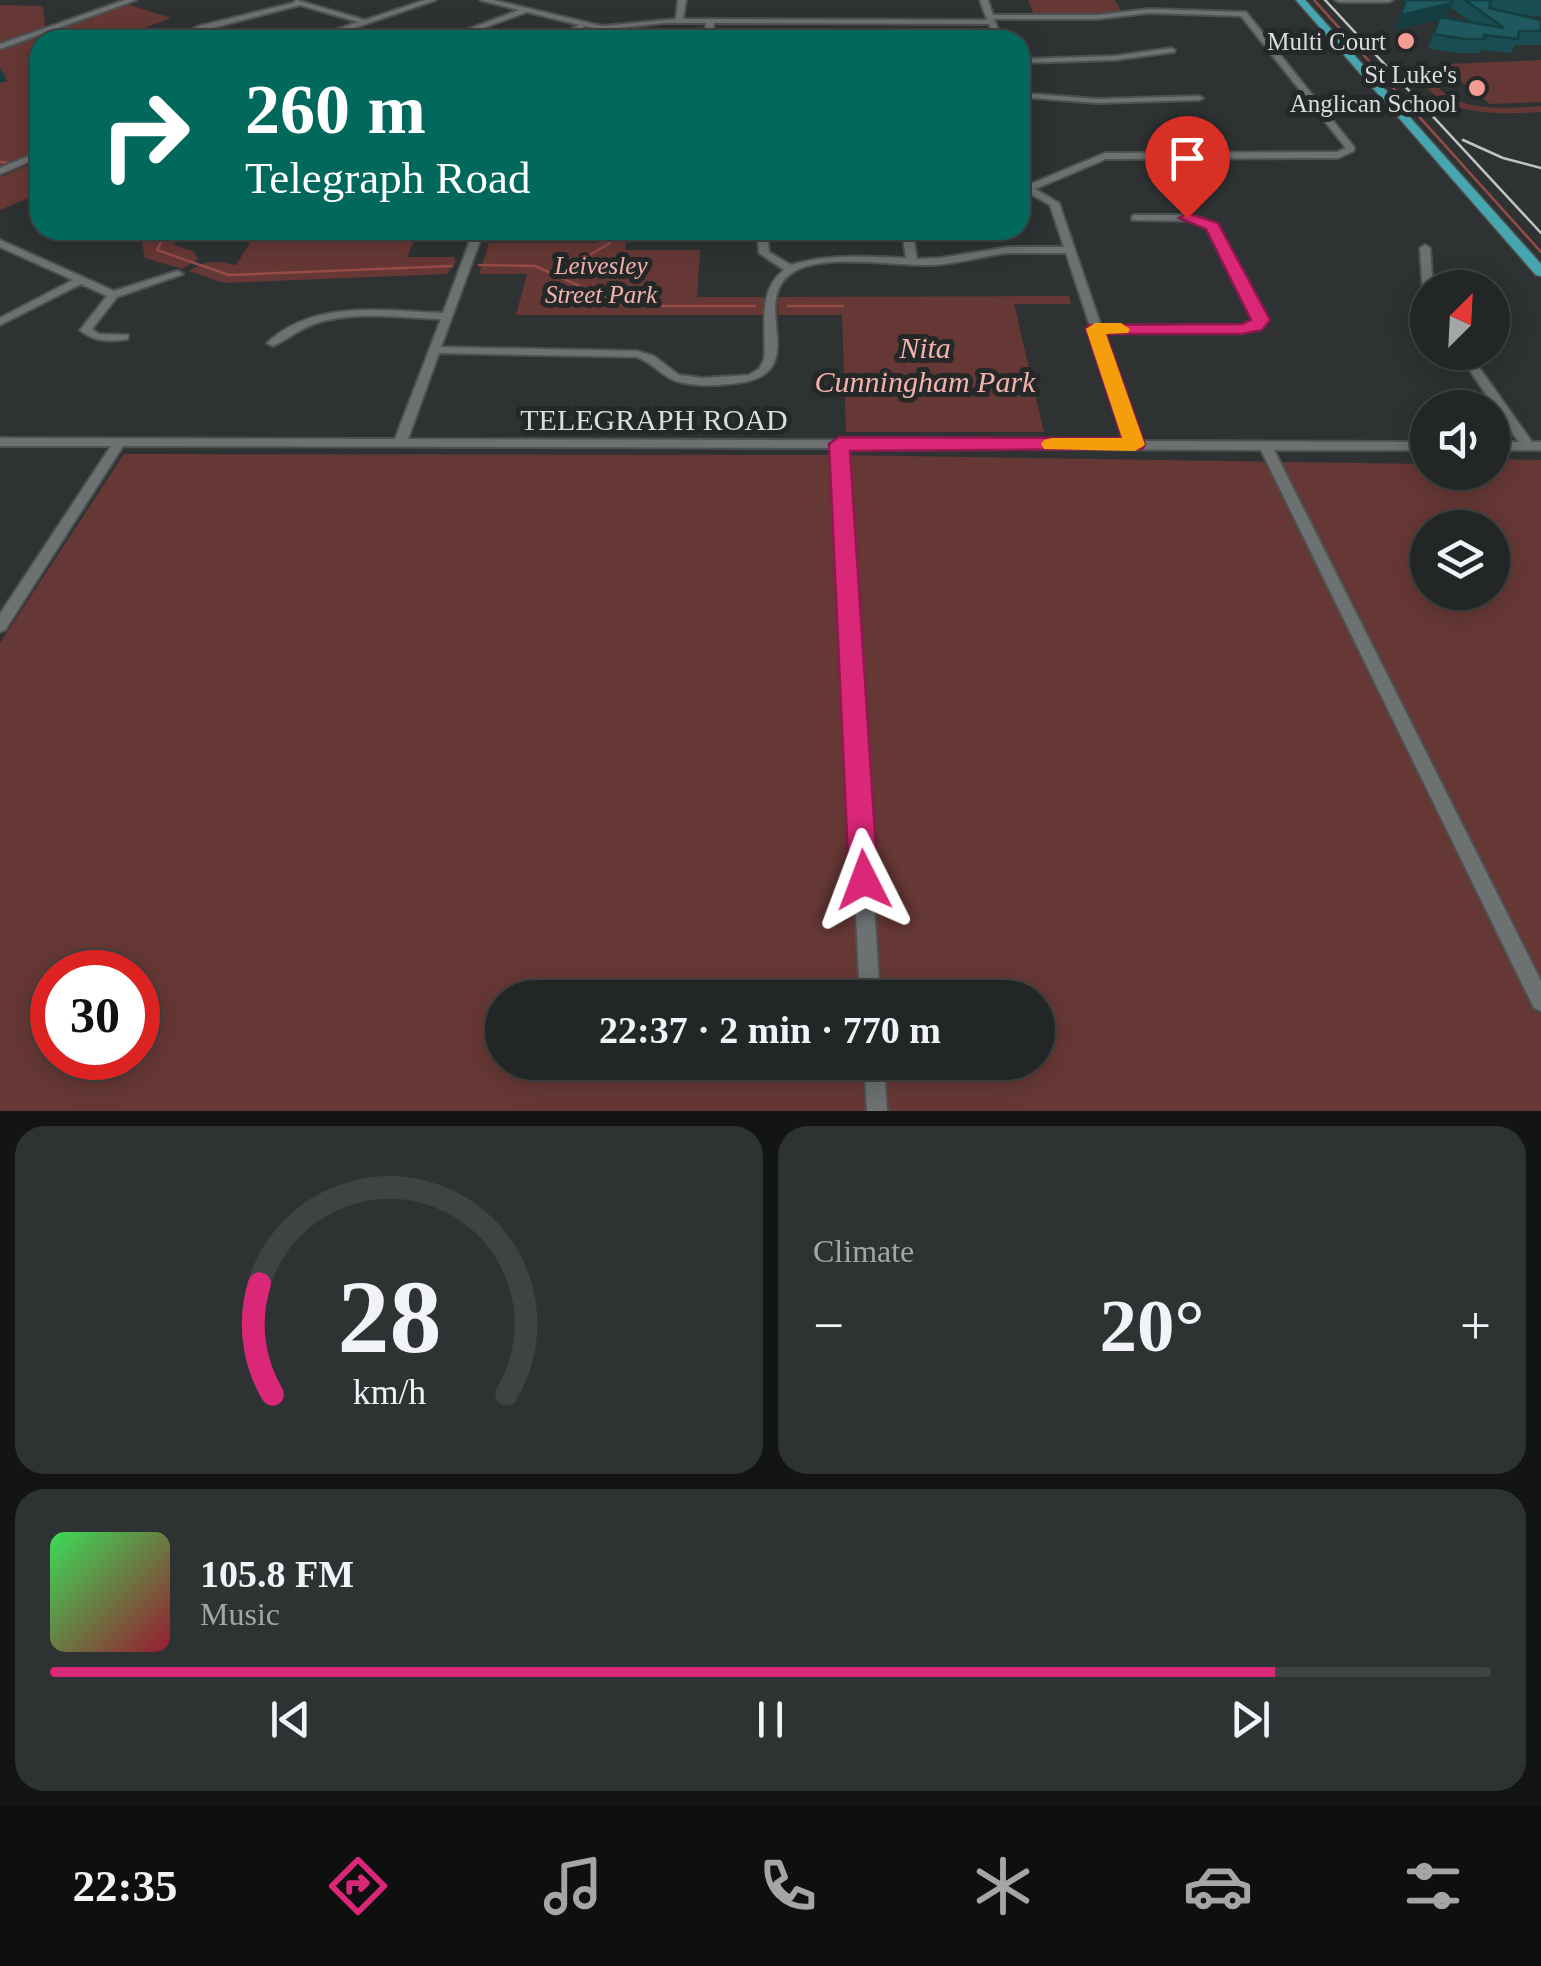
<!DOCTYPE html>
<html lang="en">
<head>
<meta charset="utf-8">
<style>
  :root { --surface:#232626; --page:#2f3232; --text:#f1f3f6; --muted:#a3a5a7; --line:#404343; --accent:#db2777 }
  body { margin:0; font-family:Georgia,serif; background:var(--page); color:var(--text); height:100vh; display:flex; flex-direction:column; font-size:38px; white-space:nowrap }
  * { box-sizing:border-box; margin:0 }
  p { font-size:32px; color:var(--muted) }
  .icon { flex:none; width:55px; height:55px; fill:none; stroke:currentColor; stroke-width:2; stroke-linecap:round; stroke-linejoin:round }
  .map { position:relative; height:1111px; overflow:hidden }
  .details { display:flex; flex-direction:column; gap:15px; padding:15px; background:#131515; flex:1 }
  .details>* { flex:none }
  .hud { position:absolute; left:30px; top:30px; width:1000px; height:210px; border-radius:30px; box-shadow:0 5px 25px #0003,0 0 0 2px var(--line); background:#00695c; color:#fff; overflow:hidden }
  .needle { width:65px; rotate:24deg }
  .tools { position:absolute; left:1410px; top:270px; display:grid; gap:20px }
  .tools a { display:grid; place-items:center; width:100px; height:100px; border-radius:50%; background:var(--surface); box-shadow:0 5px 25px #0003,0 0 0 2px var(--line); font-size:50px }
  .speed { position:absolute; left:30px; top:950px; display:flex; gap:20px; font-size:50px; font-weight:700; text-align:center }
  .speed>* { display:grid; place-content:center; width:130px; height:130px; border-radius:50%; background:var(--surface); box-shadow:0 5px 25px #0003,0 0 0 2px var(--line); line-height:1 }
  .speed .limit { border:15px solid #d22; background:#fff; color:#111 }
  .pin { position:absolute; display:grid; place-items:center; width:85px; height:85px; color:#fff; margin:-102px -42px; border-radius:50% 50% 50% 0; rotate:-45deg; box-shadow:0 0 10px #0007 }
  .pin .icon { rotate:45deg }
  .me { position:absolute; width:110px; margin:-55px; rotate:357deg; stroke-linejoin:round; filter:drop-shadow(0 0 8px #0008) }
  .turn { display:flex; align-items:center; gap:35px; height:210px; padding:0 50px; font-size:45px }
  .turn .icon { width:130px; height:130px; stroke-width:2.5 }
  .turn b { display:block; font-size:70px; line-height:85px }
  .big { font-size:75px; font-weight:600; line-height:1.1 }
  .details .tile { flex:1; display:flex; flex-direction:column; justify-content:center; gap:15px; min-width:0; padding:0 35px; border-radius:30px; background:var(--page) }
  .details .dial { align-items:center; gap:0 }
  .dial svg { height:260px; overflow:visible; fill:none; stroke:var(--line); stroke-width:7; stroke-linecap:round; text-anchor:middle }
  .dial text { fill:var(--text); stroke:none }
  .song { display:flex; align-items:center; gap:30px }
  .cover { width:120px; height:120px; border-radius:15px; background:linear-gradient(135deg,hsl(130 70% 55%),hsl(350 70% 35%)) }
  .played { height:10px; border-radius:5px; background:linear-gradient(90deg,var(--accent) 85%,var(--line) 85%) }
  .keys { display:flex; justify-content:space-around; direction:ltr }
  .heat { display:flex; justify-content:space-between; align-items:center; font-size:55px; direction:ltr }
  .details .tiles { flex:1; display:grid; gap:15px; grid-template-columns:1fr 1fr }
  .tile:last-child { grid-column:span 2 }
  .trip { position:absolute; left:485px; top:980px; width:570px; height:100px; border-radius:50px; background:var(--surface); box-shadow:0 5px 25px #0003,0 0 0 2px var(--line); font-weight:600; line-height:100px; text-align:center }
  .tab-bar { display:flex; height:160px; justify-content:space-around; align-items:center; background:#0e0f0f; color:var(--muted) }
  .tab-bar .icon { width:70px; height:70px }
  .tab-bar .active { color:var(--accent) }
  .tab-bar b { font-size:45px; color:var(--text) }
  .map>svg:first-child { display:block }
  .green { fill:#663835; fill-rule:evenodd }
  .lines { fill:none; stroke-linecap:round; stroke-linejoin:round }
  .stream { stroke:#964b47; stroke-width:2.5 }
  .minor-casing { stroke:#4e5151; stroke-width:4 }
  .major-casing { stroke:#4e5151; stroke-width:3 }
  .minor { fill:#6d7172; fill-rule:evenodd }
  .major { fill:#46a6b0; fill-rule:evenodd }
  .rail { stroke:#c2c4c4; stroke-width:2.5 }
  .wall { fill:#194d52; fill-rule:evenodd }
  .shaded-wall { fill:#143e42 }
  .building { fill:#1d595f; stroke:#143e42; stroke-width:2.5 }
  .route { fill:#db2777; stroke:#8e194d; stroke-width:2.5 }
  .slow { fill:#f59e0b }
  .poi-dot { fill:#f59c94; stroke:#252829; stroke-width:4 }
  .labels { text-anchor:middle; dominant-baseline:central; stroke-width:10; stroke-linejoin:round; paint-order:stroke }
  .far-poi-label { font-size:25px; fill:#dbdddd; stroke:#252829; text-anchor:end }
  .far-park-label { font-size:25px; font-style:italic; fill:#f4b2ac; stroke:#252829 }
  .park-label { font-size:30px; font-style:italic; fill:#f4b2ac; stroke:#252829 }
  .street-label { font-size:30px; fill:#dbdddd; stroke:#252829 }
</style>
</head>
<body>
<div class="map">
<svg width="1541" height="1111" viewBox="0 0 1541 1111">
  <rect width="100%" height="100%" fill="#2f3233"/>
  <path class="green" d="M1028,0H1115L1122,12L1034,15Z
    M127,4L171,18L112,40H40V152L0,169V50Z
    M0,5L43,6L45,27L0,42Z
    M1541,60V102L1490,104L1452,75L1462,74L1459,71L1441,75L1435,83C1456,114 1508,108 1541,106V112C1507,114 1440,118 1423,80L1429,72L1452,66L1450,64Z
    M40,160V200L31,197L0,210V177Z
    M121,230H199L172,244L194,252L198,259L182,269L145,258L141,238Z
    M258,230H419L407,257H454L456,262L447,274L224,283L189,271C208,259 215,261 236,265Z
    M599,230H628L625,250H700L697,297H764V315H516L527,274H479L489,243H596Z
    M1069,296L1071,304H1014L1044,432H846L842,315H778V297Z
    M124,454L831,455L1427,464L1428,472H1492L1493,459L1541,460V1111H0V643ZM1428,528H1492V592H1428ZM52,972H138V1058H52ZM502,998H1038V1062H502Z"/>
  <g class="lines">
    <path class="stream" d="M1314,0L1541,252
      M0,162L11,163
      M35,166H40
      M167,230L157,250L229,275L452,266
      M479,265L535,266L624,306H755
      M557,274L610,243L614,230
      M788,306H843"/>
    <g class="minor-casing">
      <path id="minor" d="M125,0H136L0,49V44Z
        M296,0L365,20L425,0H436L319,40H308L358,22L300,5L205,30L181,40H171L199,26L293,3Z
        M480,0H493L602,26L676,19L678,0H686L683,19L987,20L980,0H988L993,15H1098L1149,9L1246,12L1354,147V151L1338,158L1106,159L1035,189L1059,203L1101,326H1245L1255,320L1209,228L1191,221L1132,220V216L1135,215H1192L1216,224L1266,321L1247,332H1103L1140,441L1428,442V450H1274L1541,981V1011L1534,1008L1261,450L845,448L880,998H860L833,448L123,446L5,630L0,632V614L111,446H0V438L395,439L441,319C400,318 354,310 314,324C299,329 287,340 273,346L267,343C314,299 384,311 443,313L474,230H484L441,347L637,351L654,356L679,375L702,378L749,375L759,369L764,360C767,330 756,291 784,270L759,253L757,230H767L769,252L791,265C829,253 867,257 906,258L902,230H912L917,259L940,258L1008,247H1064L1050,205L1020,188V181L1028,185L1105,153L1337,152L1346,148L1241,16L1149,13L1098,19H994L1002,40H994L989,24L714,23L712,40H704L706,23H664L602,30L585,26L560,40H550L579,25L527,12L450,40H439L519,10ZM1008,253H1066L1128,441L408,439L439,353L637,357C652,362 661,376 676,381C693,386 711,386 729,384C821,378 743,301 795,271C828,253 895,266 932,265C957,264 982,256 1008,253Z
        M1335,0H1393L1389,2H1339Z
        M1171,48L1175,50L1174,52L1115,60L1020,63V59L1115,56Z
        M1020,93L1097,99L1199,96L1203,98L1199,100L1097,103L1020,97Z
        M40,151V157L0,174V168Z
        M0,240L114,291L174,272L178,271L183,274L117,297L92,329L99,334L128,335V339C110,342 94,342 80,330L107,296L81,284L0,325V318L73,280L0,247Z
        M1425,245L1430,248L1433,288H1428V297L1423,294L1420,248Z
        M1457,352H1468L1532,442H1541V450H1492V442H1519Z
        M864,1062H884L887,1111H867Z"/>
    </g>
    <g class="major-casing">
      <path id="major" d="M1296,0H1305L1541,264V276L1536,275Z"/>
    </g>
    <use href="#minor" class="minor"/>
    <use href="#major" class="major"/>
    <path class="rail" d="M1325,0L1541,233
      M1463,140L1503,158L1541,168"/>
  </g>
  <path class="wall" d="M1406,0H1541V17L1511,13L1541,20V45H1515L1511,53L1480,50L1479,53H1457L1428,48L1439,19L1395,30ZM1450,7L1471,22L1446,18Z"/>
  <path class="shaded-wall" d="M1452,3L1446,18L1395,30L1401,15Z
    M0,67L7,81L0,83Z"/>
  <path class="building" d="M1406,0H1451L1452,3L1401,15Z
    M1465,0H1491L1489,8L1541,20V31H1519L1518,39L1484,35L1485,39H1463L1434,34L1440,17L1504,28Z"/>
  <path class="route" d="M1187,213L1218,223L1270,320L1262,330L1242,334H1106L1145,445L1142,449L850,451L878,880L874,890L864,894L853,890L849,880L829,444L839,437L1122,438L1086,329L1089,325L1242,324L1251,320L1206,229L1179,218Z"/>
  <path class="slow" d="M1121,323L1130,329L1128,333L1106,334L1145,445L1135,451L1044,449L1041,444L1044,440L1052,438H1122L1086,329L1095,323Z"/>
  <g class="poi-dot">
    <circle cx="1406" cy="41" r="10"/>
    <circle cx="1477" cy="88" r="10"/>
  </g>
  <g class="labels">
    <g class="far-poi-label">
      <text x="1386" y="41">Multi Court</text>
      <text x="1457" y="74">St Luke's<tspan x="1457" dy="29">Anglican School</tspan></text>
    </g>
    <g class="far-park-label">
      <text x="601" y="265">Leivesley<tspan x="601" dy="29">Street Park</tspan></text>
    </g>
    <g class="park-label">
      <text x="925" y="347">Nita<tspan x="925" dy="34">Cunningham Park</tspan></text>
    </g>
    <g class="street-label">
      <text x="654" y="419">TELEGRAPH ROAD</text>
    </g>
  </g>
</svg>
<div class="tools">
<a><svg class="needle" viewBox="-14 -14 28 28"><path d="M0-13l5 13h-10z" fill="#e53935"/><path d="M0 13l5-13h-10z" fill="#a3a5a7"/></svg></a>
<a><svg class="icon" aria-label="sound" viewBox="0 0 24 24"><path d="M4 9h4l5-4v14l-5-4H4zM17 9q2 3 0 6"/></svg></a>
<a><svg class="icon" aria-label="layers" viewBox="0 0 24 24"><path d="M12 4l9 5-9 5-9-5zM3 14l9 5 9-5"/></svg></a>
</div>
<div class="speed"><div class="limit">30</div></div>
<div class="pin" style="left:1187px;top:218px;background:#d93025"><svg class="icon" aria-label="arrive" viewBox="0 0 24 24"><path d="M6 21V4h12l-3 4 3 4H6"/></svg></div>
<svg class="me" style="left:864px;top:880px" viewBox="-20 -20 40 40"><path d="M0-17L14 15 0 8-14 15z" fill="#db2777" stroke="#fff" stroke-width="4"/></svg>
<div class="trip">22:37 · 2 min · 770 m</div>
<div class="hud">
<div class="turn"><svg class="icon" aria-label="right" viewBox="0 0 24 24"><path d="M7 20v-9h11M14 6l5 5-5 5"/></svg><div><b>260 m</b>Telegraph Road</div></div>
</div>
</div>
<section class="details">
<div class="tiles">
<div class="tile dial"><svg viewBox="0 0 100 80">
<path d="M14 69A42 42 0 1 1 86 69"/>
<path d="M14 69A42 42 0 0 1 10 35" stroke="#db2777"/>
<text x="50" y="56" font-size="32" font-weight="700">28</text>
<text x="50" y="72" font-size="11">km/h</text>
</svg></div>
<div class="tile"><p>Climate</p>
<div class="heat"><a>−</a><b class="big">20°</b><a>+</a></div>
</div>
<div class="tile">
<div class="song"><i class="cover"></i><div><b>105.8 FM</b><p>Music</p></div></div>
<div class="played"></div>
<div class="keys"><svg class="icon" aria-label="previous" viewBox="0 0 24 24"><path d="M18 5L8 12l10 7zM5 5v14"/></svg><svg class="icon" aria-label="pause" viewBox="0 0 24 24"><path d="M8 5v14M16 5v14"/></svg><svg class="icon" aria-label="next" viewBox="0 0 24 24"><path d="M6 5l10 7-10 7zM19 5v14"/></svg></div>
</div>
</div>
</section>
<nav class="tab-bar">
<b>22:35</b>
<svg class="icon active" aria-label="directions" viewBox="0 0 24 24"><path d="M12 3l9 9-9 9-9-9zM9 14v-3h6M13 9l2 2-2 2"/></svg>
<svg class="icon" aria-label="music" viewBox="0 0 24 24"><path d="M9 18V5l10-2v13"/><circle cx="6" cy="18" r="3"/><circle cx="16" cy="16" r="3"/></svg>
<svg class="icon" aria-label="phone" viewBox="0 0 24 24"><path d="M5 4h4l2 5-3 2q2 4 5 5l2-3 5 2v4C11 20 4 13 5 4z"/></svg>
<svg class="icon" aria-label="climate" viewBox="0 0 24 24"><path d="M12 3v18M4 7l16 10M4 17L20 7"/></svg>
<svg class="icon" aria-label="car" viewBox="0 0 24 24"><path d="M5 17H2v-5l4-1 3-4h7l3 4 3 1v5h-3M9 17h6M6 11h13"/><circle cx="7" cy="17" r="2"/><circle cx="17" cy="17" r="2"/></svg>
<svg class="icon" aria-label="filters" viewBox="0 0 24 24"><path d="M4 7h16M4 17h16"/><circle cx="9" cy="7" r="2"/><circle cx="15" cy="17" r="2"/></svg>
</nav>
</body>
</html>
